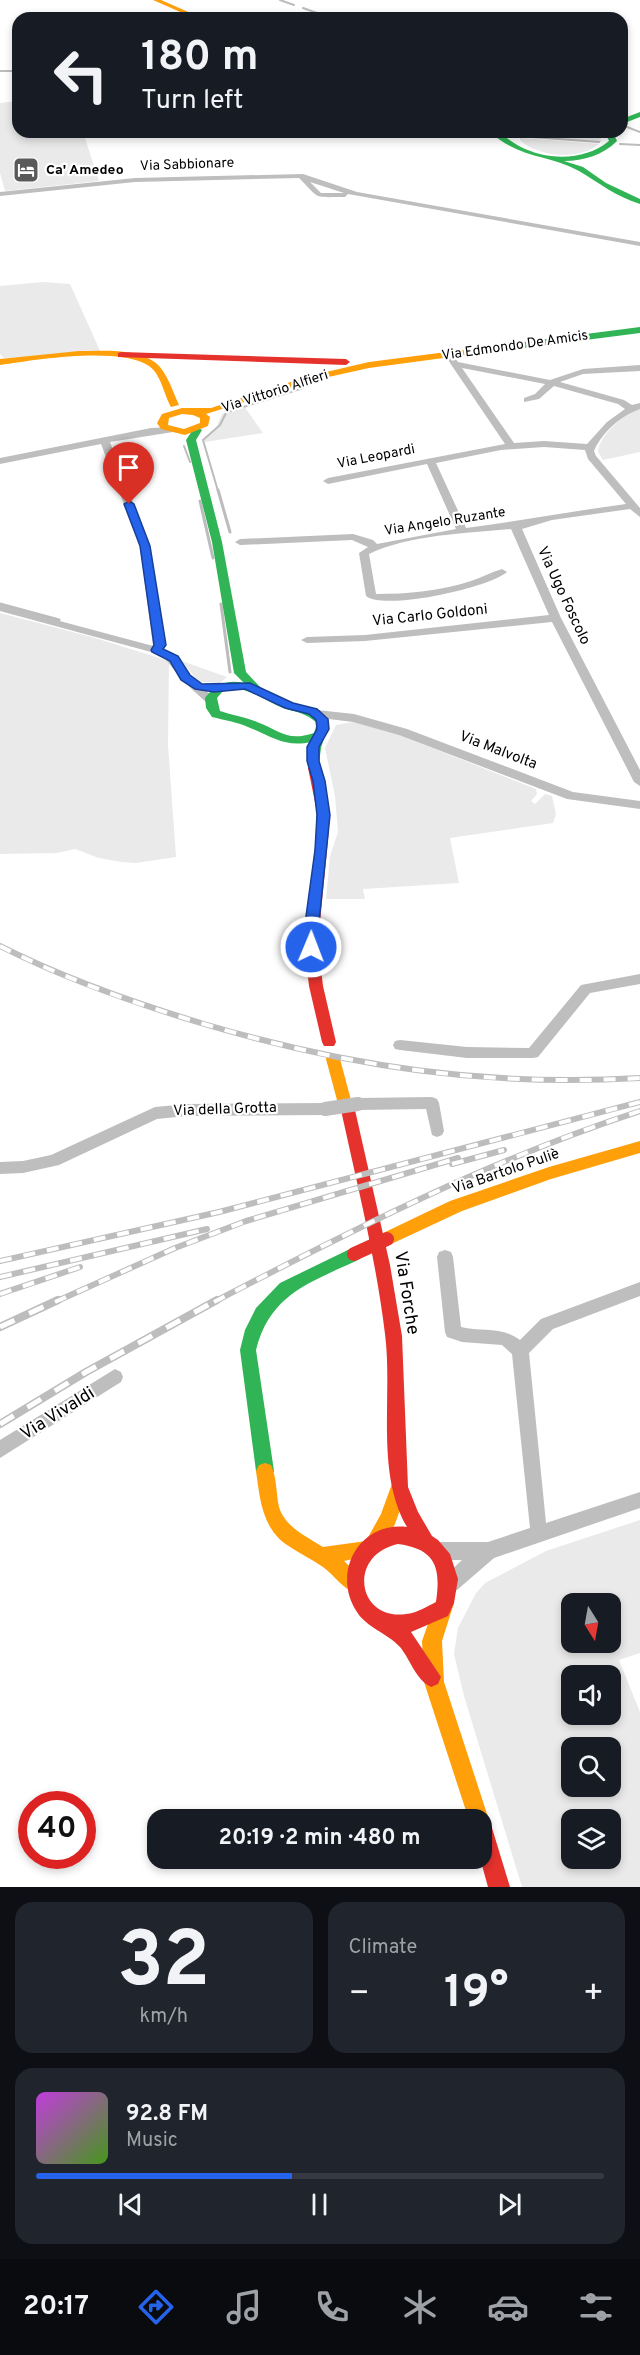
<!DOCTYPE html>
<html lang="en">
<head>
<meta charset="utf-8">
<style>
  :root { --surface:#171b24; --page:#20242c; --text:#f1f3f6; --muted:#9ea1a6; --line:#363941; --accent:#2563eb }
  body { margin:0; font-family:Overpass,sans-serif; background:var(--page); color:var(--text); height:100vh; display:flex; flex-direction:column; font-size:22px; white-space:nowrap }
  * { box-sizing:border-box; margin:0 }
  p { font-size:20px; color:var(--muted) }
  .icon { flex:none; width:33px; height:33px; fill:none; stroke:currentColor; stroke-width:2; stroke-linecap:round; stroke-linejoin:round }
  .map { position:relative; height:1887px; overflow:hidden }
  .side { display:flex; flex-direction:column; gap:15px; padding:15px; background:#0d0f14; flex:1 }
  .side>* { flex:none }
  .top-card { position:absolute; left:12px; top:12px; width:616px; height:126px; border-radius:18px; box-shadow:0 3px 9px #0003; background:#171b24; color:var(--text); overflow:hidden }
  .needle { width:39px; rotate:169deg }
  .controls { position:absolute; left:561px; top:1593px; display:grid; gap:12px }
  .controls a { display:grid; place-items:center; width:60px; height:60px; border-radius:12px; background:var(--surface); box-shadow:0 3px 9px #0003; font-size:30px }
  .speed { position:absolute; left:18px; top:1791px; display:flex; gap:12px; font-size:30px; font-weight:700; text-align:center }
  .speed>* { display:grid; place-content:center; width:78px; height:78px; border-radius:50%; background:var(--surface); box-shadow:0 3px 9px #0003; line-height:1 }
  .speed .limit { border:9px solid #d22; background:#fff; color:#111 }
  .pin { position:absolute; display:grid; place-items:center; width:51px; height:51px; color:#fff; margin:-62px -26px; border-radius:50% 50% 50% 0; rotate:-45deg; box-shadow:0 0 6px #0007 }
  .pin .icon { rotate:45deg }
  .me { position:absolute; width:66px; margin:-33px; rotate:1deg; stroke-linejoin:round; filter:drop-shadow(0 0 4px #0008) }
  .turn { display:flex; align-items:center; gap:21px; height:126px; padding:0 30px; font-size:27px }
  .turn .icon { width:78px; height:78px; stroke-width:2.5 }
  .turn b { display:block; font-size:42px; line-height:51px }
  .big { font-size:45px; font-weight:700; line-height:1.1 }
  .side .widget { flex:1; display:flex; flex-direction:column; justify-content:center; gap:9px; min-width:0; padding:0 21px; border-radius:18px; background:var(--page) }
  .side .dial { align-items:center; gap:0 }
  .dial b { font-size:78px; line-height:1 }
  .song { display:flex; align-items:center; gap:18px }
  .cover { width:72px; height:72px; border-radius:9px; background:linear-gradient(135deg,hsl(290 70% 55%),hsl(100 70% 35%)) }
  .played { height:6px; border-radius:3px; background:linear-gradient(90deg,var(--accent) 45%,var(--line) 45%) }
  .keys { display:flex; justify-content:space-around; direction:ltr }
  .heat { display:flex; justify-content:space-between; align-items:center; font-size:33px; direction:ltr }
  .side .tiles { flex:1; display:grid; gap:15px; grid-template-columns:1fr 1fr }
  .widget:last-child { grid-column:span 2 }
  .trip { position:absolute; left:147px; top:1809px; width:345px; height:60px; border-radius:18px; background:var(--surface); box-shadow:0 3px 9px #0003; font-weight:700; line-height:60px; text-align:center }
  .dock { display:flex; height:96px; justify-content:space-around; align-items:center; background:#090b0e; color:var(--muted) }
  .dock .icon { width:42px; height:42px }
  .dock .active { color:var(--accent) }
  .dock b { font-size:27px; color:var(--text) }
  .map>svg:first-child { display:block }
  .green { fill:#eaeaea; fill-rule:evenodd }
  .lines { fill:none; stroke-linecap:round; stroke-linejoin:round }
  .stream-far1 { stroke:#bcbcbc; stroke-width:2 }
  .stream { stroke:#bcbcbc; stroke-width:3 }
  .street { fill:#bebebe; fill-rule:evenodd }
  .fast { fill:#30b455; fill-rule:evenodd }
  .slow { fill:#ff9f0a; fill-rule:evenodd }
  .jam { fill:#e5322d; fill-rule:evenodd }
  .rail-far1-casing { stroke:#bdbdbd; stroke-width:6 }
  .rail-casing { stroke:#bdbdbd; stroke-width:8 }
  .rail-far1 { stroke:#fff; stroke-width:4; stroke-dasharray:12; stroke-linecap:butt }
  .rail { stroke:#fff; stroke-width:5; stroke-dasharray:16; stroke-linecap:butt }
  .street-bridge { stroke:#bebebe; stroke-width:14 }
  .jam-bridge { stroke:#e5322d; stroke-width:14 }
  .route { fill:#2563eb; stroke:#184099; stroke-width:1.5 }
  .labels { text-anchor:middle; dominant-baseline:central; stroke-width:4.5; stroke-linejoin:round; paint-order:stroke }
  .far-street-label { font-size:14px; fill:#000; stroke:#fff }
  .far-poi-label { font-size:14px; font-weight:bold; fill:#000; stroke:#fff; text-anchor:start }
  .street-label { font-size:15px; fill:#000; stroke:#fff }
  .near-street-label { font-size:18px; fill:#000; stroke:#fff }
</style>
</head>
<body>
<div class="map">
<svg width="640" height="1887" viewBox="0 0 640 1887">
  <rect width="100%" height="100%" fill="#fff"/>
  <path class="green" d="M18,101V132H83L99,181L5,191L0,173V103Z
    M521,132H596L601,139V142L519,135Z
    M520,138L599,144C580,160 538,158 520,140Z
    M43,282L70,284L101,353L4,358L0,354V286Z
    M244,406L263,433L205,442L204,438L216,428L222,414Z
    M640,409V452L603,460L598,452C599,435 624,414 640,409Z
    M0,613L92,637L169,661L168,745L176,857L136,863L121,862L99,858L75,849L57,853L0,854Z
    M182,661L227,677L220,683L203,682L200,684Z
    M353,722L369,723L536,789L537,794L531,801L535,804L545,794L552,796L556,814L553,823L450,838L459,883L363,889L365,899H326L330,856L338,832L335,796L325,748L336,725Z
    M640,1520V1653L619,1660L640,1712V1887H522L464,1696L454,1654L458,1628L476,1593L485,1583L546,1551ZM572,1604H610V1642H572ZM572,1676H610V1714H572ZM572,1748H610V1786H572ZM572,1820H610V1858H572Z"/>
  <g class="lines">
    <path class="stream-far1" d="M280,0L294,5
      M303,8L331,18
      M0,71H18
      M627,127L640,132
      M454,132L469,134
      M518,136L599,142
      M620,144L640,145
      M234,410L303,388
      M184,446L190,462
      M218,491L203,440L220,425L226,413L231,411"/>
    <path class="stream" d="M218,490L230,532
      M200,501L213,558
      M0,604L59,620
      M221,604L230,672"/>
    <path class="street" d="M303,174L357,192L640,242V246L348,194L345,197C312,197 321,200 299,178L135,182L0,196V192L135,178ZM310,182L344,193H321Z
      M449,358H455L458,362L550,380L583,369L640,365V371L583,374L560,382L624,400L632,405L640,403V409C621,416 602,432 594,451L596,456L640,508V517L630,509L552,520L522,529L561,618L640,770V786L634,782L552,622L365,641L307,643L301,640L307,637L365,635L549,615L511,529C468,533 409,535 369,554L376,594C408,594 440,591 471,581C481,578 491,572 502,569L507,572C489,588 384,611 366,596L359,553L368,547L352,540L240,545L235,542L240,539L353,534L373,540L377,544L456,529L427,464L328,484L323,481L328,478L505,444L448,360ZM462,368L545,384L535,394L524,398V402L539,399L554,386L618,404L625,409L607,422L587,444L544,441L514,443ZM544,447L585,450L588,459L626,504C572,511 520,521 466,528L436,463L501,450Z
      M170,427L175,430L173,432L110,442L150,546L166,645L163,649L173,653L192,677L217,701L211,705L207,703L184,682L162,655L0,611V605L153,646L140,546L101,444L0,464V458L151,428Z
      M317,710L354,714L407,729L573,792L640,801V809L567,799L399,735L353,722L313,717L311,714Z
      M640,974V984L590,993L538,1057L533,1058H467L400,1050L395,1049L393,1045L395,1041L400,1040L467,1047L529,1048L581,985Z
      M432,1097L437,1099L439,1103L444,1131L442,1135L437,1137L432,1135L426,1109L358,1110L353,1108L351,1104L353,1100L358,1098Z
      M325,1103L330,1105L332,1109L330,1113L325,1115L187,1116L157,1119L59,1165L23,1173L0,1174V1162L23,1161L51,1155L155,1107L187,1104Z
      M445,1250L451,1252L453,1257L461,1327C482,1332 502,1326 520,1340L541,1319L640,1282V1296L553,1329L529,1353L546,1523L640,1492V1508L494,1558L457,1590L450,1593L443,1590L441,1584L443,1578L462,1560H439L433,1557L430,1551L433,1545L439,1542H488L530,1528L512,1354L502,1345L462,1342L447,1337L445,1332L437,1257L439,1252Z
      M115,1369L121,1372L123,1377L121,1382L0,1458V1440Z"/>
    <path class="fast" d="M640,112V117L622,124V119Z
      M490,132C503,132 509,141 519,146C547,161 585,161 609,141L605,132H613L617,141C603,155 584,161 564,161L583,167L606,183L640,199V204C617,197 599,183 579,171C548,154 520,159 490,132Z
      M640,327V333L485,353L481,350L485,347Z
      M197,427L202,430L196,440L222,542L246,672L261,688L291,703L316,709L329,722L321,748L318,771H310C305,762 308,751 311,742C285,748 271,736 248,727C237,722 224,720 212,717L206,708L205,698C215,685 227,679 244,683L234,673L212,542L186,440L194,428ZM230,688C250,688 265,701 283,708C296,712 306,713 317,723L314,733C287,742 281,731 257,722C245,717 232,715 220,711L217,698L223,691Z
      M354,1247L360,1249L362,1254L360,1259C312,1282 270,1293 256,1350L274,1471L271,1477L265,1479L259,1477L256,1471L240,1350L245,1330L256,1308L280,1283Z"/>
    <path class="slow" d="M153,0H161L202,18H194Z
      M485,347L489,350L488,352L369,368L315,380L206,414L210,417L208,426L185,435L161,429L157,423L162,414L182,408H211L309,376L369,362ZM182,414L193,415L200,418V423L184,429L168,425L169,418Z
      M79,351C102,351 143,347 160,367C169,378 173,392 179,405L171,407C164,395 161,374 149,366C119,346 35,360 0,365V359Z
      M333,1054L338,1055L340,1059L351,1100L349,1104H339L337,1100L326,1059L328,1055Z
      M640,1141V1153L551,1179L462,1211L387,1246L381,1244L379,1239L381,1234L450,1201L549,1167Z
      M265,1463L271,1465C277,1478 276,1493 279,1507C285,1527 307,1537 323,1547L366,1541L381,1514L393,1481L399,1479L405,1481L408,1487L395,1524L381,1547L374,1549L371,1555L344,1561L362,1578L364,1584L362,1590L355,1593C342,1588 334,1575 323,1567C311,1559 299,1553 287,1545C262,1528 260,1499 256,1471L259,1465Z
      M445,1594L452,1596L454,1603L442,1641L444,1682L489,1820L486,1827L482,1829V1820H469L424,1682L422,1641L438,1596Z"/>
    <path class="jam" d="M121,352L346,359L350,362L346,365L118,357V353Z
      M314,764L320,768L328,807L329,829L318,943L323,986L336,1042L334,1046H324L322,1042L309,986L304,943L317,829L316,807L308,768Z
      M348,1104L353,1106L355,1110L390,1265L402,1336L408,1487L418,1512L432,1536L438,1540L450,1554L458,1579L454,1603L448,1616L411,1632L441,1677L438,1684L431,1687C416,1680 410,1659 400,1647C387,1633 366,1627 357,1612C331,1573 359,1521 407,1527C375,1472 393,1396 385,1334C376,1259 357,1184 341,1110L343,1106ZM398,1544C436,1549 441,1568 436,1602C426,1607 417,1613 406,1614C357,1621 347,1555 398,1544Z
      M482,1818L489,1821L492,1828L510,1887H488L480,1858L482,1820H478Z"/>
    <g class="rail-far1-casing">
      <path id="rail-far1" d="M0,946C65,979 134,1003 204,1024C350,1067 488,1087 640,1078
        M452,1164L504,1150
        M0,1261L219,1212L640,1102
        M0,1277L207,1229
        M0,1294L80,1267
        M55,1302L175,1248L246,1221L458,1158
        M214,1302C352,1230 492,1159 640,1111"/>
    </g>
    <g class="rail-casing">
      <path id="rail" d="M0,1327L58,1300
        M0,1424L86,1372L217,1300"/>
    </g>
    <use href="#rail-far1" class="rail-far1"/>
    <use href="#rail" class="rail"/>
    <path class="street-bridge" d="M325,1109L358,1104"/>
    <path class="jam-bridge" d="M354,1254L387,1239"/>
  </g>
  <path class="route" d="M129,501L134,504L150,546L166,645L163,649L178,656L190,675L202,684L250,683L293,703L317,709L328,719L329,729L319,747V761L325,781L330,815L316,951H306L304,931L315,850L317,815L313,781L307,761V747L317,729L316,720L309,714L285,708L245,689L214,692L195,689L181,680L170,661L152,652L151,650L154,645L140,546L124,504Z"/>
  <defs>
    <g id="hotel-square" transform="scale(1.35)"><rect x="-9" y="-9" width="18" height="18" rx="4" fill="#595959" stroke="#fff"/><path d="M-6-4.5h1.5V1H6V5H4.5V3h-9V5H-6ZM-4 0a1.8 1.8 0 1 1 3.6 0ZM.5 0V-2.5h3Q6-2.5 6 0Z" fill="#fff"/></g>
  </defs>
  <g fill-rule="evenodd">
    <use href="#hotel-square" x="26" y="170"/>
  </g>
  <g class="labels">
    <g class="far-street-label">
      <text transform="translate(187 165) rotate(-2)">Via Sabbionare</text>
      <text transform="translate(515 346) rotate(-8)">Via Edmondo De Amicis</text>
      <text transform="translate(275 392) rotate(-18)">Via Vittorio Alfieri</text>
      <text transform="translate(376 457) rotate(-11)">Via Leopardi</text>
      <text transform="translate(445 522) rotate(-9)">Via Angelo Ruzante</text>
    </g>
    <g class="far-poi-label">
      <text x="46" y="170">Ca' Amedeo</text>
    </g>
    <g class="street-label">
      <text transform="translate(563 596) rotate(65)">Via Ugo Foscolo</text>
      <text transform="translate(430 616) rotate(-6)">Via Carlo Goldoni</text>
      <text transform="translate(498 751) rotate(21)">Via Malvolta</text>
      <text transform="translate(225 1110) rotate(-2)">Via della Grotta</text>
      <text transform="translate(506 1172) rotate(-19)">Via Bartolo Puliè</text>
    </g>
    <g class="near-street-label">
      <text transform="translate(406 1293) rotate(81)">Via Forche</text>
      <text transform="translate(58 1414) rotate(-32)">Via Vivaldi</text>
    </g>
  </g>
</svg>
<div class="controls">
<a><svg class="needle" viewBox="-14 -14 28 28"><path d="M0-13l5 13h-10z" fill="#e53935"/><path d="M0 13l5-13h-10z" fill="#9ea1a6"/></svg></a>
<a><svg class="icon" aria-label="sound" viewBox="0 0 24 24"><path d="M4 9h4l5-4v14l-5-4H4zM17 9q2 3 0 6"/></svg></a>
<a><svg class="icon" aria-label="search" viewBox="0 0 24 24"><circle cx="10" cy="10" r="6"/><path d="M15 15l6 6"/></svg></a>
<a><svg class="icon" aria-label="layers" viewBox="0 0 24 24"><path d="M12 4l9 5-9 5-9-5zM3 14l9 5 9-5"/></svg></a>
</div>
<div class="speed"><div class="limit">40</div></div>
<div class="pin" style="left:129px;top:504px;background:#d93025"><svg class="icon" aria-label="arrive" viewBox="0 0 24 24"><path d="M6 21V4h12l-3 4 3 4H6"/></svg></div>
<svg class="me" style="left:311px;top:947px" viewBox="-20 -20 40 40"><circle r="17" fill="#2563eb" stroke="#fff" stroke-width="3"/><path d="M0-11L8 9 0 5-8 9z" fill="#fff"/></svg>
<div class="trip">20:19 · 2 min · 480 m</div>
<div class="top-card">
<div class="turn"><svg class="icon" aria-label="left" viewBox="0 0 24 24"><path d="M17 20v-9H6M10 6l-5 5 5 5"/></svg><div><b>180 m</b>Turn left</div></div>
</div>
</div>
<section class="side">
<div class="tiles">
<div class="widget dial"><b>32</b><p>km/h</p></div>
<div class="widget"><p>Climate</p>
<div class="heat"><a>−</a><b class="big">19°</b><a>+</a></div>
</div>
<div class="widget">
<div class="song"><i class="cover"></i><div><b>92.8 FM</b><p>Music</p></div></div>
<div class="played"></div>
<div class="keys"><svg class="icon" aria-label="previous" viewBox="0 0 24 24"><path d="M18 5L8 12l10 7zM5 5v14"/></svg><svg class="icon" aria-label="pause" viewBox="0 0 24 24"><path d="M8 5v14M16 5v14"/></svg><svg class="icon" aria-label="next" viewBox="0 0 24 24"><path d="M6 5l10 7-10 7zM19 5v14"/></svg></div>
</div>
</div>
</section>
<nav class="dock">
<b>20:17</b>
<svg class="icon active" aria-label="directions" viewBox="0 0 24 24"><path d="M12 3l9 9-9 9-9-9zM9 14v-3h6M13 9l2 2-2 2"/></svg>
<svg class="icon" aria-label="music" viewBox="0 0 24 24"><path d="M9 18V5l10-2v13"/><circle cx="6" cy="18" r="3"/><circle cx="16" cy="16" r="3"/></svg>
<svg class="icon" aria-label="phone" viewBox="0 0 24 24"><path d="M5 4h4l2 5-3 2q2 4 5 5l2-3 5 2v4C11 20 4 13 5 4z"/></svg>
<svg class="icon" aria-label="climate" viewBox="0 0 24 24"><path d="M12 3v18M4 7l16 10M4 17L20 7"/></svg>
<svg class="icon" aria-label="car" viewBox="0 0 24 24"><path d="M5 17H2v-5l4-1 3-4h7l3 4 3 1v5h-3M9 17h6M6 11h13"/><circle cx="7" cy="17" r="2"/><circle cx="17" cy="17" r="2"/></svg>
<svg class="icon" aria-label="filters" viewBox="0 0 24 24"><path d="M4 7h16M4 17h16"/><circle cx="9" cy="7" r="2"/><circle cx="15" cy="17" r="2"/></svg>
</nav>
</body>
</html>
